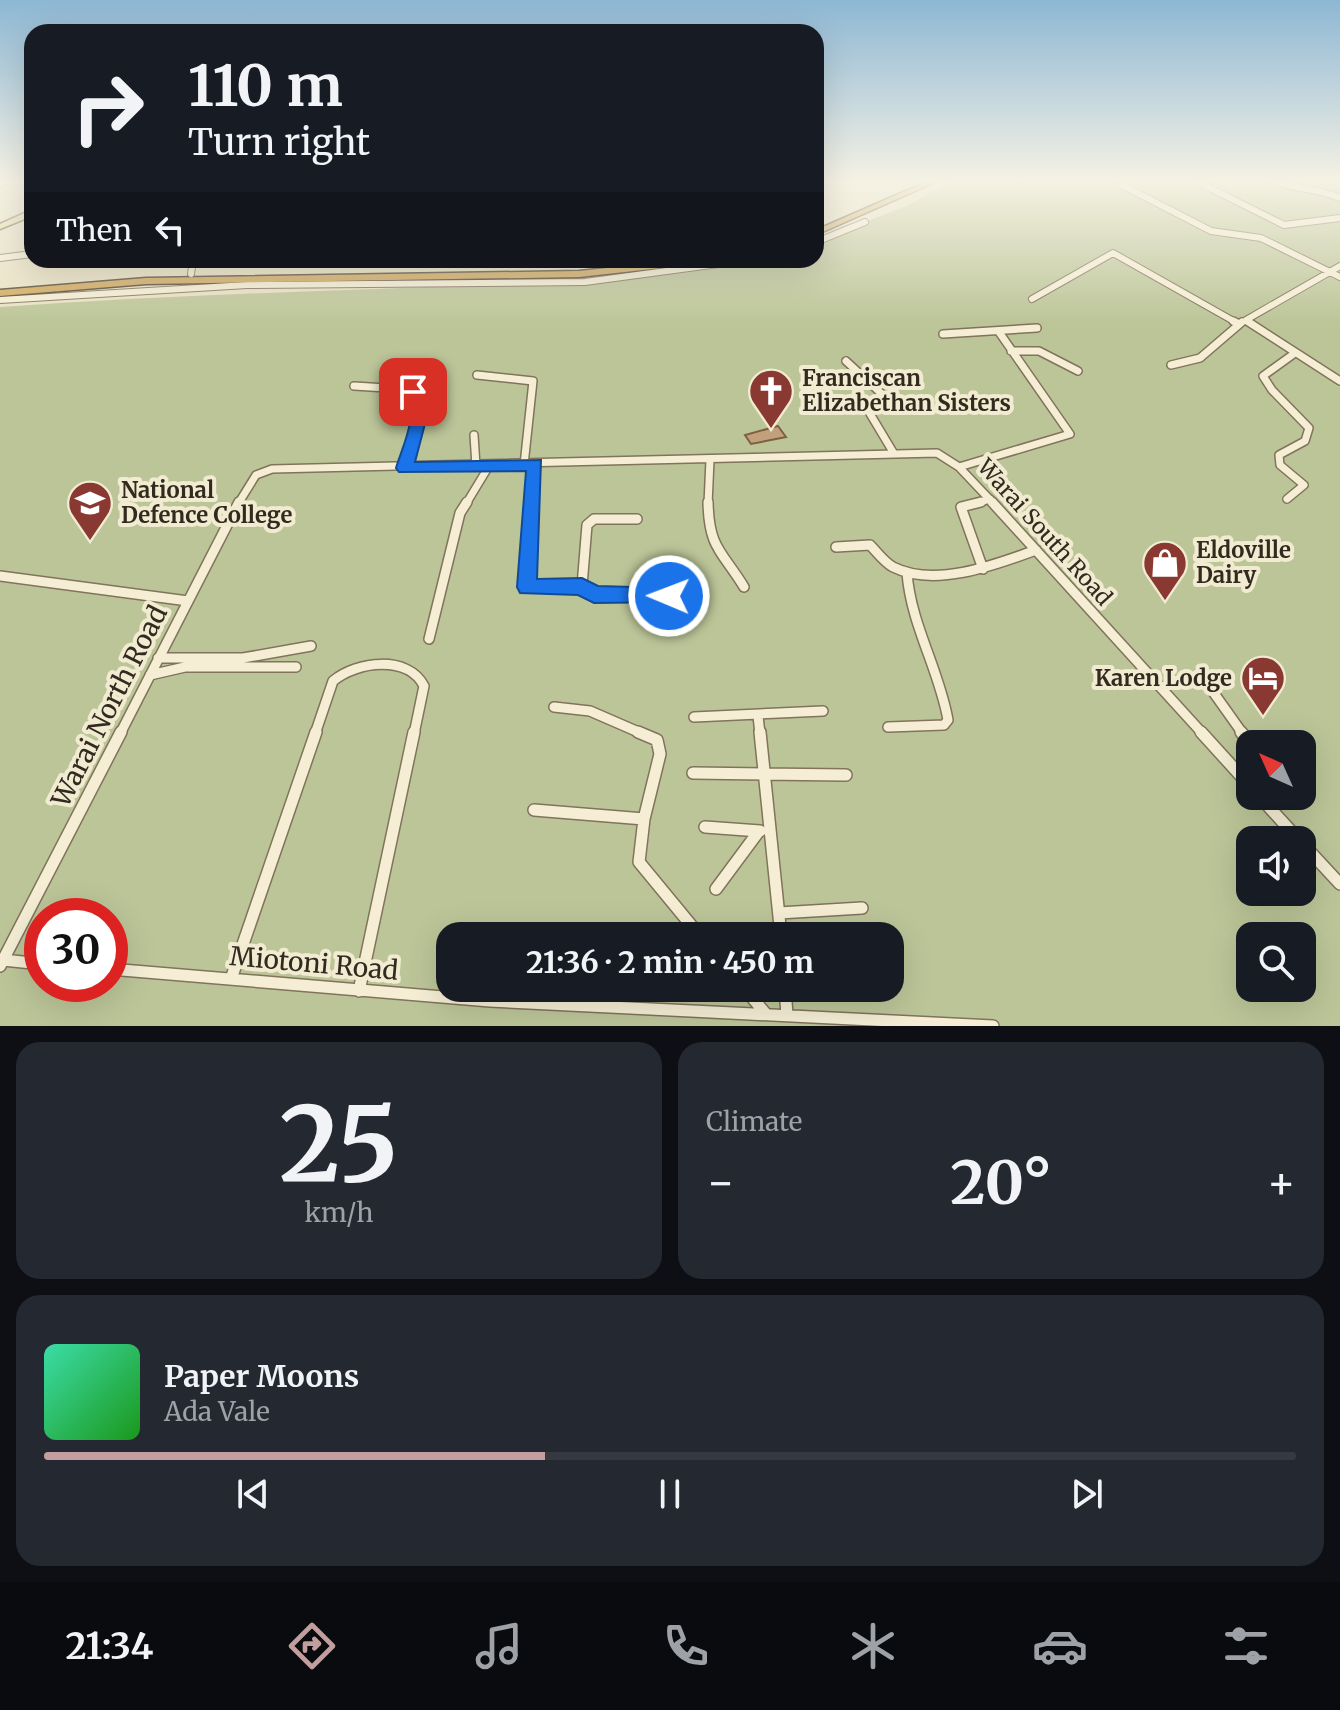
<!DOCTYPE html>
<html lang="en">
<head>
<meta charset="utf-8">
<style>
  :root { --surface:#171b24; --page:#242831; --text:#f1f3f6; --muted:#9ea1a6; --line:#363941; --accent:#c29f9e }
  body { margin:0; font-family:Merriweather,serif; background:var(--page); color:var(--text); height:100vh; display:flex; flex-direction:column; font-size:30px; white-space:nowrap }
  * { box-sizing:border-box; margin:0 }
  p { font-size:26px; color:var(--muted) }
  .icon { flex:none; width:44px; height:44px; fill:none; stroke:currentColor; stroke-width:2; stroke-linecap:round; stroke-linejoin:round }
  .map { position:relative; height:1026px; overflow:hidden }
  .drawer { display:flex; flex-direction:column; gap:16px; padding:16px; background:#0d0f14; flex:1 }
  .drawer>* { flex:none }
  .banner { position:absolute; left:24px; top:24px; width:800px; height:244px; border-radius:24px; box-shadow:0 8px 32px #0002; background:#171b24; color:var(--text); overflow:hidden }
  .needle { width:52px; rotate:315deg }
  .tools { position:absolute; left:1236px; top:730px; display:grid; gap:16px }
  .tools a { display:grid; place-items:center; width:80px; height:80px; border-radius:16px; background:var(--surface); box-shadow:0 8px 32px #0002; font-size:40px }
  .speed { position:absolute; left:24px; top:898px; display:flex; gap:16px; font-size:40px; font-weight:700; text-align:center }
  .speed>* { display:grid; place-content:center; width:104px; height:104px; border-radius:50%; background:var(--surface); box-shadow:0 8px 32px #0002; line-height:1 }
  .speed .limit { border:12px solid #d22; background:#fff; color:#111 }
  .pin { position:absolute; display:grid; place-items:center; width:68px; height:68px; color:#fff; margin:-34px; border-radius:16px; box-shadow:0 4px 12px #0006 }
  .me { position:absolute; width:88px; margin:-44px; rotate:271deg; stroke-linejoin:round; filter:drop-shadow(0 0 6px #0008) }
  .turn { display:flex; align-items:center; gap:28px; height:168px; padding:0 32px; font-size:36px }
  .turn .icon { width:104px; height:104px; stroke-width:2.5 }
  .turn b { display:block; font-size:56px; line-height:68px }
  .then { display:flex; align-items:center; height:76px; padding:0 32px; background:#0003; gap:16px; font-size:30px }
  .big { font-size:60px; font-weight:700; line-height:1.1 }
  .drawer .card { flex:1; display:flex; flex-direction:column; justify-content:center; gap:12px; min-width:0; padding:0 28px; border-radius:24px; background:var(--page) }
  .drawer .dial { align-items:center; gap:0 }
  .dial b { font-size:104px; line-height:1 }
  .song { display:flex; align-items:center; gap:24px }
  .cover { width:96px; height:96px; border-radius:12px; background:linear-gradient(135deg,hsl(160 70% 55%),hsl(120 70% 35%)) }
  .played { height:8px; border-radius:4px; background:linear-gradient(90deg,var(--accent) 40%,var(--line) 40%) }
  .keys { display:flex; justify-content:space-around; direction:ltr }
  .heat { display:flex; justify-content:space-between; align-items:center; font-size:44px; direction:ltr }
  .drawer .tiles { flex:1; display:grid; gap:16px; grid-template-columns:1fr 1fr }
  .card:last-child { grid-column:span 2 }
  .trip { position:absolute; left:436px; top:922px; width:468px; height:80px; border-radius:24px; background:var(--surface); box-shadow:0 8px 32px #0002; font-weight:700; line-height:80px; text-align:center }
  .tabs { display:flex; height:128px; justify-content:space-around; align-items:center; background:#090b0e; color:var(--muted) }
  .tabs .icon { width:56px; height:56px }
  .tabs .selected { color:var(--accent) }
  .tabs b { font-size:36px; color:var(--text) }
  .map>svg:first-child { display:block }
  .green { fill:#bcc598; fill-rule:evenodd }
  .building { fill:#c3a07c; stroke:#7d6044; stroke-width:2 }
  .lines { fill:none; stroke-linecap:round; stroke-linejoin:round }
  .minor-far3-casing { stroke:#81735c; stroke-width:8 }
  .minor-far2-casing { stroke:#81735c; stroke-width:10 }
  .minor-far1-casing { stroke:#81735c; stroke-width:12 }
  .minor-casing { stroke:#81735c; stroke-width:14 }
  .major-casing { stroke:#4f412f; stroke-width:3 }
  .highway-casing { stroke:#4f412f; stroke-width:3 }
  .minor-far3 { stroke:#f5eed5; stroke-width:6 }
  .minor-far2 { stroke:#f5eed5; stroke-width:7 }
  .minor-far1 { stroke:#f5eed5; stroke-width:9 }
  .minor { stroke:#f5eed5; stroke-width:11 }
  .major { fill:#e8d89e; fill-rule:evenodd }
  .highway { fill:#d0a75b; fill-rule:evenodd }
  .route { fill:#1a73e8; stroke:#114b97; stroke-width:2 }
  .labels { text-anchor:middle; dominant-baseline:central; stroke-width:8; stroke-linejoin:round; paint-order:stroke }
  .poi-label { font-size:22px; font-weight:bold; fill:#322a1e; stroke:#f1ebd1; text-anchor:start }
  .street-label { font-size:22px; fill:#322a1e; stroke:#f1ebd1 }
  .near-street-label { font-size:26px; fill:#322a1e; stroke:#f1ebd1 }
</style>
</head>
<body>
<div class="map">
<svg width="1340" height="1026" viewBox="0 0 1340 1026">
  <rect width="100%" height="100%" fill="#e9e1c3"/>
  <path class="green" d="M956,180H1340V1026H0V307C194,293 387,290 581,280C660,276 737,260 816,260V241L906,206ZM1250,744H1302V796H1250ZM1250,840H1302V892H1250ZM42,916H110V984H42ZM450,936H890V988H450ZM1250,936H1302V988H1250Z"/>
  <path class="building" d="M778,426L786,437L751,444L745,435Z"/>
  <g class="lines">
    <g class="minor-far3-casing">
      <path id="minor-far3" d="M1194,180L1284,225L1340,218
        M1272,180C1298,191 1314,187 1340,198
        M0,185L5,180
        M1122,185L1211,231L1261,238L1340,277
        M816,242L865,222
        M0,258L32,254
        M191,274L193,260
        M1032,299L1113,253L1237,323
        M0,300L247,285L585,282L748,260
        M1250,323L1246,320L1340,266"/>
    </g>
    <g class="minor-far2-casing">
      <path id="minor-far2" d="M1233,321L1239,324
        M1247,321L1340,381
        M943,334L1037,328
        M1011,351H1039L1078,371
        M846,361L884,396L866,407L893,452
        M1171,365L1200,358L1242,322
        M477,375L533,381L524,465
        M354,386L403,389L419,398V416L405,468
        M474,435L476,466
        M959,467L1070,434L999,332
        M1287,499L1304,485L1280,465L1279,455L1305,441L1309,428L1272,390L1263,376L1295,353
        M238,504L256,475L272,469L937,453L959,467L994,504
        M466,504L489,466
        M532,504L535,465
        M708,504L710,460
        M974,504L990,499"/>
    </g>
    <g class="minor-far1-casing">
      <path id="minor-far1" d="M533,502L527,587L582,586L594,595L669,596
        M708,502C709,549 722,551 744,587
        M981,502L961,507L983,569
        M992,502L1203,734
        M836,547L870,545C877,552 884,562 893,567C935,588 995,565 1036,550
        M0,576L188,601
        M582,586L587,525L594,519H637
        M429,639L460,513L467,502
        M158,658H243L311,646
        M150,675L185,667H296
        M1211,689L1243,734
        M554,707L590,711L643,734
        M758,716L760,734
        M694,717L823,711
        M888,727L944,725L948,720C939,669 911,625 907,573
        M120,734L239,502
        M315,734L333,681C357,661 408,655 424,686L414,734"/>
    </g>
    <g class="minor-casing">
      <path id="minor" d="M638,732L657,740L660,754L644,819
        M760,732L781,936
        M1201,732L1250,786
        M1241,732L1250,744
        M693,773L846,775
        M1259,796L1299,840
        M534,810L644,819L639,862L700,936
        M705,827L760,831
        M1302,843L1340,884
        M716,889L759,831
        M779,913L862,908
        M3,960L42,964
        M0,966L121,732
        M110,969L490,1001L993,1026
        M231,979L316,732
        M744,988L766,1014
        M785,988L787,1015
        M359,991L414,732"/>
    </g>
    <g class="major-casing">
      <path id="major" d="M29,211H32V216L0,229V224Z"/>
    </g>
    <g class="highway-casing">
      <path id="highway" d="M931,180H940L816,235V230Z
        M683,260H710L706,263L579,277L146,284L0,296V290L146,278L579,271Z"/>
    </g>
    <use href="#minor-far3" class="minor-far3"/>
    <use href="#minor-far2" class="minor-far2"/>
    <use href="#minor-far1" class="minor-far1"/>
    <use href="#minor" class="minor"/>
    <use href="#major" class="major"/>
    <use href="#highway" class="highway"/>
  </g>
  <linearGradient id="sky" x2="0" y2="1"><stop stop-color="#8db7d4"/><stop offset="0.56" stop-color="#f5f2e4"/><stop offset="1" stop-color="#f5f2e4" stop-opacity="0"/></linearGradient>
  <rect width="1340" height="323" fill="url(#sky)"/>
  <path class="route" d="M413,387L427,398V416L415,462L541,460L537,579L582,578L598,586L669,588L679,596L676,602L594,603L578,595L520,593L517,587L526,471L399,472L396,468C403,445 420,412 405,392Z"/>
  <defs>
    <g id="church-pin" transform="scale(2.3)"><path d="M0 17L-7.5 6A9.5 9.5 0 1 1 7.5 6Z" fill="#893932" stroke="#f1ebd1"/><path d="M-1.2-6h2.4v3.5h3.3v2.4h-3.3V6h-2.4V-.1h-3.3v-2.4h3.3Z" fill="#fff"/></g>
    <g id="university-pin" transform="scale(2.3)"><path d="M0 17L-7.5 6A9.5 9.5 0 1 1 7.5 6Z" fill="#893932" stroke="#f1ebd1"/><path d="M0-5L7-2L0 1L-7-2ZM-4 1L0 2.5L4 1V4Q0 6-4 4Z" fill="#fff"/></g>
    <g id="shop-pin" transform="scale(2.3)"><path d="M0 17L-7.5 6A9.5 9.5 0 1 1 7.5 6Z" fill="#893932" stroke="#f1ebd1"/><path d="M-5-2.5h2.3a2.7 3.5 0 0 1 5.4 0H5L5.5 6h-11ZM-1.5-2.5h3a1.5 2.3 0 0 0-3 0Z" fill="#fff"/></g>
    <g id="hotel-pin" transform="scale(2.3)"><path d="M0 17L-7.5 6A9.5 9.5 0 1 1 7.5 6Z" fill="#893932" stroke="#f1ebd1"/><path d="M-6-4.5h1.5V1H6V5H4.5V3h-9V5H-6ZM-4 0a1.8 1.8 0 1 1 3.6 0ZM.5 0V-2.5h3Q6-2.5 6 0Z" fill="#fff"/></g>
  </defs>
  <g fill-rule="evenodd">
    <use href="#church-pin" x="771" y="391"/>
    <use href="#university-pin" x="90" y="503"/>
    <use href="#shop-pin" x="1165" y="563"/>
    <use href="#hotel-pin" x="1263" y="678"/>
  </g>
  <g class="labels">
    <g class="poi-label">
      <text x="802" y="378">Franciscan<tspan x="802" dy="25">Elizabethan Sisters</tspan></text>
      <text x="121" y="490">National<tspan x="121" dy="25">Defence College</tspan></text>
      <text x="1196" y="550">Eldoville<tspan x="1196" dy="25">Dairy</tspan></text>
      <text x="1232" y="678" text-anchor="end">Karen Lodge</text>
    </g>
    <g class="street-label">
      <text transform="translate(1045 532) rotate(48)">Warai South Road</text>
    </g>
    <g class="near-street-label">
      <text transform="translate(109 706) rotate(-63)">Warai North Road</text>
      <text transform="translate(314 963) rotate(5)">Miotoni Road</text>
    </g>
  </g>
</svg>
<div class="tools">
<a><svg class="needle" viewBox="-14 -14 28 28"><path d="M0-13l5 13h-10z" fill="#e53935"/><path d="M0 13l5-13h-10z" fill="#9ea1a6"/></svg></a>
<a><svg class="icon" aria-label="sound" viewBox="0 0 24 24"><path d="M4 9h4l5-4v14l-5-4H4zM17 9q2 3 0 6"/></svg></a>
<a><svg class="icon" aria-label="search" viewBox="0 0 24 24"><circle cx="10" cy="10" r="6"/><path d="M15 15l6 6"/></svg></a>
</div>
<div class="speed"><div class="limit">30</div></div>
<div class="pin" style="left:413px;top:392px;background:#d93025"><svg class="icon" aria-label="arrive" viewBox="0 0 24 24"><path d="M6 21V4h12l-3 4 3 4H6"/></svg></div>
<svg class="me" style="left:669px;top:596px" viewBox="-20 -20 40 40"><circle r="17" fill="#1a73e8" stroke="#fff" stroke-width="3"/><path d="M0-11L8 9 0 5-8 9z" fill="#fff"/></svg>
<div class="trip">21:36 · 2 min · 450 m</div>
<div class="banner">
<div class="turn"><svg class="icon" aria-label="right" viewBox="0 0 24 24"><path d="M7 20v-9h11M14 6l5 5-5 5"/></svg><div><b>110 m</b>Turn right</div></div>
<div class="then">Then<svg class="icon" aria-label="left" viewBox="0 0 24 24"><path d="M17 20v-9H6M10 6l-5 5 5 5"/></svg></div>
</div>
</div>
<section class="drawer">
<div class="tiles">
<div class="card dial"><b>25</b><p>km/h</p></div>
<div class="card"><p>Climate</p>
<div class="heat"><a>−</a><b class="big">20°</b><a>+</a></div>
</div>
<div class="card">
<div class="song"><i class="cover"></i><div><b>Paper Moons</b><p>Ada Vale</p></div></div>
<div class="played"></div>
<div class="keys"><svg class="icon" aria-label="previous" viewBox="0 0 24 24"><path d="M18 5L8 12l10 7zM5 5v14"/></svg><svg class="icon" aria-label="pause" viewBox="0 0 24 24"><path d="M8 5v14M16 5v14"/></svg><svg class="icon" aria-label="next" viewBox="0 0 24 24"><path d="M6 5l10 7-10 7zM19 5v14"/></svg></div>
</div>
</div>
</section>
<nav class="tabs">
<b>21:34</b>
<svg class="icon selected" aria-label="directions" viewBox="0 0 24 24"><path d="M12 3l9 9-9 9-9-9zM9 14v-3h6M13 9l2 2-2 2"/></svg>
<svg class="icon" aria-label="music" viewBox="0 0 24 24"><path d="M9 18V5l10-2v13"/><circle cx="6" cy="18" r="3"/><circle cx="16" cy="16" r="3"/></svg>
<svg class="icon" aria-label="phone" viewBox="0 0 24 24"><path d="M5 4h4l2 5-3 2q2 4 5 5l2-3 5 2v4C11 20 4 13 5 4z"/></svg>
<svg class="icon" aria-label="climate" viewBox="0 0 24 24"><path d="M12 3v18M4 7l16 10M4 17L20 7"/></svg>
<svg class="icon" aria-label="car" viewBox="0 0 24 24"><path d="M5 17H2v-5l4-1 3-4h7l3 4 3 1v5h-3M9 17h6M6 11h13"/><circle cx="7" cy="17" r="2"/><circle cx="17" cy="17" r="2"/></svg>
<svg class="icon" aria-label="filters" viewBox="0 0 24 24"><path d="M4 7h16M4 17h16"/><circle cx="9" cy="7" r="2"/><circle cx="15" cy="17" r="2"/></svg>
</nav>
</body>
</html>
